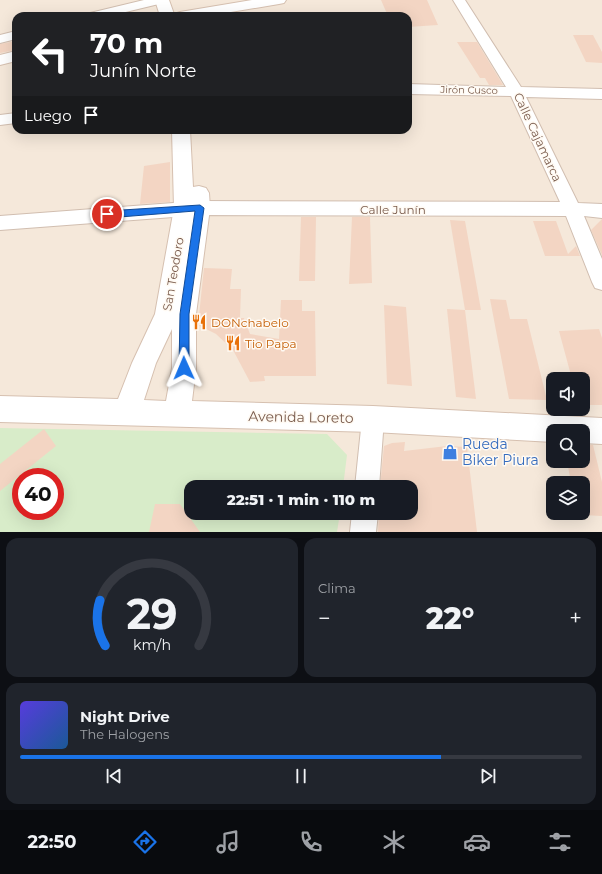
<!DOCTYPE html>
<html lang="es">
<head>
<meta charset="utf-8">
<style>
  :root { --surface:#171b24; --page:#20242c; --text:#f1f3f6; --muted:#9ea1a6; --line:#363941; --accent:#1a73e8 }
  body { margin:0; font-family:Montserrat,sans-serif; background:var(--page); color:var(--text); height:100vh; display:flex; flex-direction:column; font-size:15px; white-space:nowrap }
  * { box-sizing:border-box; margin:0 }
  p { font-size:13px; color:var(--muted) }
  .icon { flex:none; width:22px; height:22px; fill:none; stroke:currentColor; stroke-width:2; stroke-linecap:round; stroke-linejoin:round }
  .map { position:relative; height:532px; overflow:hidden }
  .panel { display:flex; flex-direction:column; gap:6px; padding:6px; background:#0d0f14; flex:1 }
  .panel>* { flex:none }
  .hud { position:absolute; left:12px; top:12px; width:400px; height:122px; border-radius:12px; box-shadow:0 4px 16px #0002; background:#202124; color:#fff; overflow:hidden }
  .buttons { position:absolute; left:546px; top:372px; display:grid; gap:8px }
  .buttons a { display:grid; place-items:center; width:44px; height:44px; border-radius:8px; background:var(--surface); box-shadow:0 4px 16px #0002; font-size:20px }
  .speed { position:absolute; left:12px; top:468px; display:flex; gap:8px; font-size:20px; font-weight:700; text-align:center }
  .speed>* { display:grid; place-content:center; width:52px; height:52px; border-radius:50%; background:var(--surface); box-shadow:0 4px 16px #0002; line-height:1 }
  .speed .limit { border:6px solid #d22; background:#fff; color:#111 }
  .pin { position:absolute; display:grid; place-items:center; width:34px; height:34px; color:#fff; margin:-17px; border:2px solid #fff; border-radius:50%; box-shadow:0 1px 4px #0007 }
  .me { position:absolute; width:44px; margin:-22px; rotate:359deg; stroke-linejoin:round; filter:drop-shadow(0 0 3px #0008) }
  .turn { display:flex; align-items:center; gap:14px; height:84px; padding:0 12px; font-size:18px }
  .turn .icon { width:52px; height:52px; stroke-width:2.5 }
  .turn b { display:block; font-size:28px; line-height:34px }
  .then { display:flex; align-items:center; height:38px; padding:0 12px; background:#0003; gap:8px; font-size:15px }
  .big { font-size:30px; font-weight:800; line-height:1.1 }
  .panel .tile { flex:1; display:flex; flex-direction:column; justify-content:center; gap:6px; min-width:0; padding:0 14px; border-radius:12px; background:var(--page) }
  .panel .dial { align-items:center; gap:0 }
  .dial svg { height:104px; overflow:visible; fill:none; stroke:var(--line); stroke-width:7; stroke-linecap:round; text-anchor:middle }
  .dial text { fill:var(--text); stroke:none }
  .song { display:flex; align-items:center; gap:12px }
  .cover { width:48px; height:48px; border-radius:6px; background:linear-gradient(135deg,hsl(250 70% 55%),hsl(210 70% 35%)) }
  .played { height:4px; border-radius:2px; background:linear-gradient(90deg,var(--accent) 75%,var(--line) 75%) }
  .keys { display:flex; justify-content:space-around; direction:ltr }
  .heat { display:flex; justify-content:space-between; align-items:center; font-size:22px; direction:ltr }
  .panel .tiles { flex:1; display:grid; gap:6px; grid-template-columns:1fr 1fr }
  .tile:last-child { grid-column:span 2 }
  .trip { position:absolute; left:184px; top:480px; width:234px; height:40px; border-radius:12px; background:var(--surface); box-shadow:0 4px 16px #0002; font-weight:800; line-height:40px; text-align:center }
  .dock { display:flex; height:64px; justify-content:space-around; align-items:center; background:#090b0e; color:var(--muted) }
  .dock .icon { width:28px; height:28px }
  .dock .on { color:var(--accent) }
  .dock b { font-size:18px; color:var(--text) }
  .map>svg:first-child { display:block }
  .residential { fill:#f5e8da; fill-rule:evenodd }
  .green { fill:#d8ecc9; fill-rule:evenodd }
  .building { fill:#f3d5c3 }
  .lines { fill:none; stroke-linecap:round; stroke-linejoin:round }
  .street-casing { stroke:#d1beb0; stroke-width:2 }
  .secondary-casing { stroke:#d6c0b0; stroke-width:2 }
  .street { fill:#fff; fill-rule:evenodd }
  .secondary { fill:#fff; fill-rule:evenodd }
  .route { fill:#1a73e8; stroke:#114b97 }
  .labels { text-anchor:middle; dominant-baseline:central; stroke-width:3; stroke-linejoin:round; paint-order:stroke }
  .far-street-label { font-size:10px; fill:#7a5c4d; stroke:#fffaf3 }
  .street-label { font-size:12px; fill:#7a5c4d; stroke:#fffaf3 }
  .food-label { font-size:12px; fill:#c56008; stroke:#fffaf3; text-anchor:start }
  .near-street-label { font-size:14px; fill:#7a5c4d; stroke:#fffaf3 }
  .near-shop-label { font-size:14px; fill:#366cbe; stroke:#fffaf3; text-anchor:start }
</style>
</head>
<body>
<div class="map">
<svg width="602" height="532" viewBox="0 0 602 532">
  <rect width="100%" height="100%" fill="#fdf6ec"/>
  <path class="residential" d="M0,0H602V532H0ZM16,16H408V130H16ZM553,379H583V409H553ZM553,431H583V461H553ZM21,477H55V511H21ZM553,483H583V513H553ZM191,487H411V513H191Z"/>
  <path class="green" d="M0,428L327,434L347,455L343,487H191V513H340L337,532H0ZM21,477H55V511H21Z"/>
  <path class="building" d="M381,0H427L438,25L408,27V16H388Z
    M573,35H593L602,52V63L586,62Z
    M16,41V50L0,53V44Z
    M457,42H477L503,85H489L485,78H480Z
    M170,162V202L140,204L144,166Z
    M301,217H316L315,281H299Z
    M352,217H370L372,283L349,284Z
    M602,219V255L591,230Z
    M450,220L465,221L481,310H465Z
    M533,221H556L568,254L576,246L580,256H545Z
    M204,268L232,269L230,289H241L240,318H244L250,334L279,339L281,300H302V311H315L316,376H264L265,381L250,382L233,350L216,334L198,325Z
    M490,299L506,300L510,319H527L547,400L509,399Z
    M384,305L406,307L412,386L387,384Z
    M447,309L465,310L476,399L456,397Z
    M599,329L602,338V405H583V379H572L559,331Z
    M44,429L56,446L0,491V464Z
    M405,442L404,451L447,446L467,447L477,532H378L379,513H411V487H380L384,446L392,443Z
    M583,444L593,445L602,482V516L583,515V483H571L567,461H583Z
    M155,504H180L200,532H149Z"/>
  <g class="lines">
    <g class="street-casing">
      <path id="street" d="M144,0H165L163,3L109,16H88L90,13Z
        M453,0H465L521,87L602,89V99L526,97L578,203L602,204V218L584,216L602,259V290L595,288L592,282L566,216L200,215L0,230V216L200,201L560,202L511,96L408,94V84L506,87Z
        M16,31V39L0,43V35Z
        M16,113V123L0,125V115Z
        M373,408L381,411L384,419L379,487H355L362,419L365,411Z
        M352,513H378L376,532H350Z"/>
    </g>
    <g class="secondary-casing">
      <path id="secondary" d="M155,0H169L174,14L180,12L252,0H286L284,3L279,4L207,16H160Z
        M16,51V61L0,65V55Z
        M172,130H190L193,187L199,186L206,188L209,193L210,208L196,314V368L192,401L373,406L602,418V444L583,443V431H553V442L373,432L0,422V396L118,399L132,363L155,314L174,208ZM172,329V368L166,401L144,400L156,363Z"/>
    </g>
    <use href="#street" class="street"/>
    <use href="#secondary" class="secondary"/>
  </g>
  <path class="route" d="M200,205L204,208L189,314V368L188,372L184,373L181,372L179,368L180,314L195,211L107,218L103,214L107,211Z"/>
  <defs>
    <g id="restaurant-bare" transform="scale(1.2)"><path d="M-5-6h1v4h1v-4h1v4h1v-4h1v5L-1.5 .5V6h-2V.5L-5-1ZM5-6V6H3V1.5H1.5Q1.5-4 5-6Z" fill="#e8710a" stroke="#fffaf3" stroke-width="2.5" paint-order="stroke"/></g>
    <g id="shop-bare" transform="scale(1.2)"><path d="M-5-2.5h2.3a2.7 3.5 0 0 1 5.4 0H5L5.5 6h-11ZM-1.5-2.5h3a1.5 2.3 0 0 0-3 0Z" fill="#3f7fe0" stroke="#fffaf3" stroke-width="2.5" paint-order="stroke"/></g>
  </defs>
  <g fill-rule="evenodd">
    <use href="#restaurant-bare" x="199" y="322"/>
    <use href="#restaurant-bare" x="233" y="343"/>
    <use href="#shop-bare" x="450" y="452"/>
  </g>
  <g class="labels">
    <g class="far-street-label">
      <text transform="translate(469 90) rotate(1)">Jirón Cusco</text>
    </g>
    <g class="street-label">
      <text transform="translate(538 137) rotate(65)">Calle Cajamarca</text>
      <text x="393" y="209">Calle Junín</text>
      <text transform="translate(173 274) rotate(-80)">San Teodoro</text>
    </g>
    <g class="food-label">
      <text x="211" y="322">DONchabelo</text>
      <text x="245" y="343">Tio Papa</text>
    </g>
    <g class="near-street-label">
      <text transform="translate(301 417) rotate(1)">Avenida Loreto</text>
    </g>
    <g class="near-shop-label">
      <text x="462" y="444">Rueda<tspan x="462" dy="16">Biker Piura</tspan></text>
    </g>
  </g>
</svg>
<div class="buttons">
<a><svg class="icon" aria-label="sound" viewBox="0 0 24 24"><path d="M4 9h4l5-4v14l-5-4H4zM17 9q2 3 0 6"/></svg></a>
<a><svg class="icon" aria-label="search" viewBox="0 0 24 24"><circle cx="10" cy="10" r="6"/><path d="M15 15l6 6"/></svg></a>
<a><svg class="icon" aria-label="layers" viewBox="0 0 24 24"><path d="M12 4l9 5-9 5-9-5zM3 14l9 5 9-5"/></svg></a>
</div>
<div class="speed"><div class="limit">40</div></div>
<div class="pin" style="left:107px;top:214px;background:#d93025"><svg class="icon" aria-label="arrive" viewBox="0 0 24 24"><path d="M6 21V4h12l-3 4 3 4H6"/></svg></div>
<svg class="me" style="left:184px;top:368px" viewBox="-20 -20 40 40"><path d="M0-17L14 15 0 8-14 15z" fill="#1a73e8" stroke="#fff" stroke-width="4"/></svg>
<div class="trip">22:51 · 1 min · 110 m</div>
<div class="hud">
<div class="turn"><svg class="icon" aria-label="left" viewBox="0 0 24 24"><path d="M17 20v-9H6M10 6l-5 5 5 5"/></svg><div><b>70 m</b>Junín Norte</div></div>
<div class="then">Luego<svg class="icon" aria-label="arrive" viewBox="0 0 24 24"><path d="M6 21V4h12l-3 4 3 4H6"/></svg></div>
</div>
</div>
<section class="panel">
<div class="tiles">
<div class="tile dial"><svg viewBox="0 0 100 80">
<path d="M14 69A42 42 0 1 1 86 69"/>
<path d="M14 69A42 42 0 0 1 10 34" stroke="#1a73e8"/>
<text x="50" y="56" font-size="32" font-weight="700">29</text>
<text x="50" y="72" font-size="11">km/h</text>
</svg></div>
<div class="tile"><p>Clima</p>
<div class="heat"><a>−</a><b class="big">22°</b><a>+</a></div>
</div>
<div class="tile">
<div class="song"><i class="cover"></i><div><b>Night Drive</b><p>The Halogens</p></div></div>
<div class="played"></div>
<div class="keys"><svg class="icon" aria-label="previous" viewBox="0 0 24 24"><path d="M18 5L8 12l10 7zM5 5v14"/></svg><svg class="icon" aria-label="pause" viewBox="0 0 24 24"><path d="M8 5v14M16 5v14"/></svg><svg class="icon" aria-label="next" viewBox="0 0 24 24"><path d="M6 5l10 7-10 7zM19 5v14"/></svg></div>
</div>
</div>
</section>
<nav class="dock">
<b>22:50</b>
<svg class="icon on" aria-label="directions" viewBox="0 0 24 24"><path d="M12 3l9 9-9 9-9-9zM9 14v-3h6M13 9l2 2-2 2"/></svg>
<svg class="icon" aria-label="music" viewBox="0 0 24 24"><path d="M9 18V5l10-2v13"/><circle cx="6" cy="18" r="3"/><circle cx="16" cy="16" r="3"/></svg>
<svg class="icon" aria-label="phone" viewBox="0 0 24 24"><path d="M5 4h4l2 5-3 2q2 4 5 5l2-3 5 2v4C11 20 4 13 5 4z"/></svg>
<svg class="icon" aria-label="climate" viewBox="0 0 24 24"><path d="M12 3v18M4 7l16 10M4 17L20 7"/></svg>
<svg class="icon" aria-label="car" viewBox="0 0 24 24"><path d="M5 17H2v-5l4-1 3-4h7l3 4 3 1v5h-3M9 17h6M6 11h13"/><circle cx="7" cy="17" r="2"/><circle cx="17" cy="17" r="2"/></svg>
<svg class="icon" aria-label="filters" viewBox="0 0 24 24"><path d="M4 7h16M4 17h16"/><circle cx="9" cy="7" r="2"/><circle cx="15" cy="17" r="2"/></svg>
</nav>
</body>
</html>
